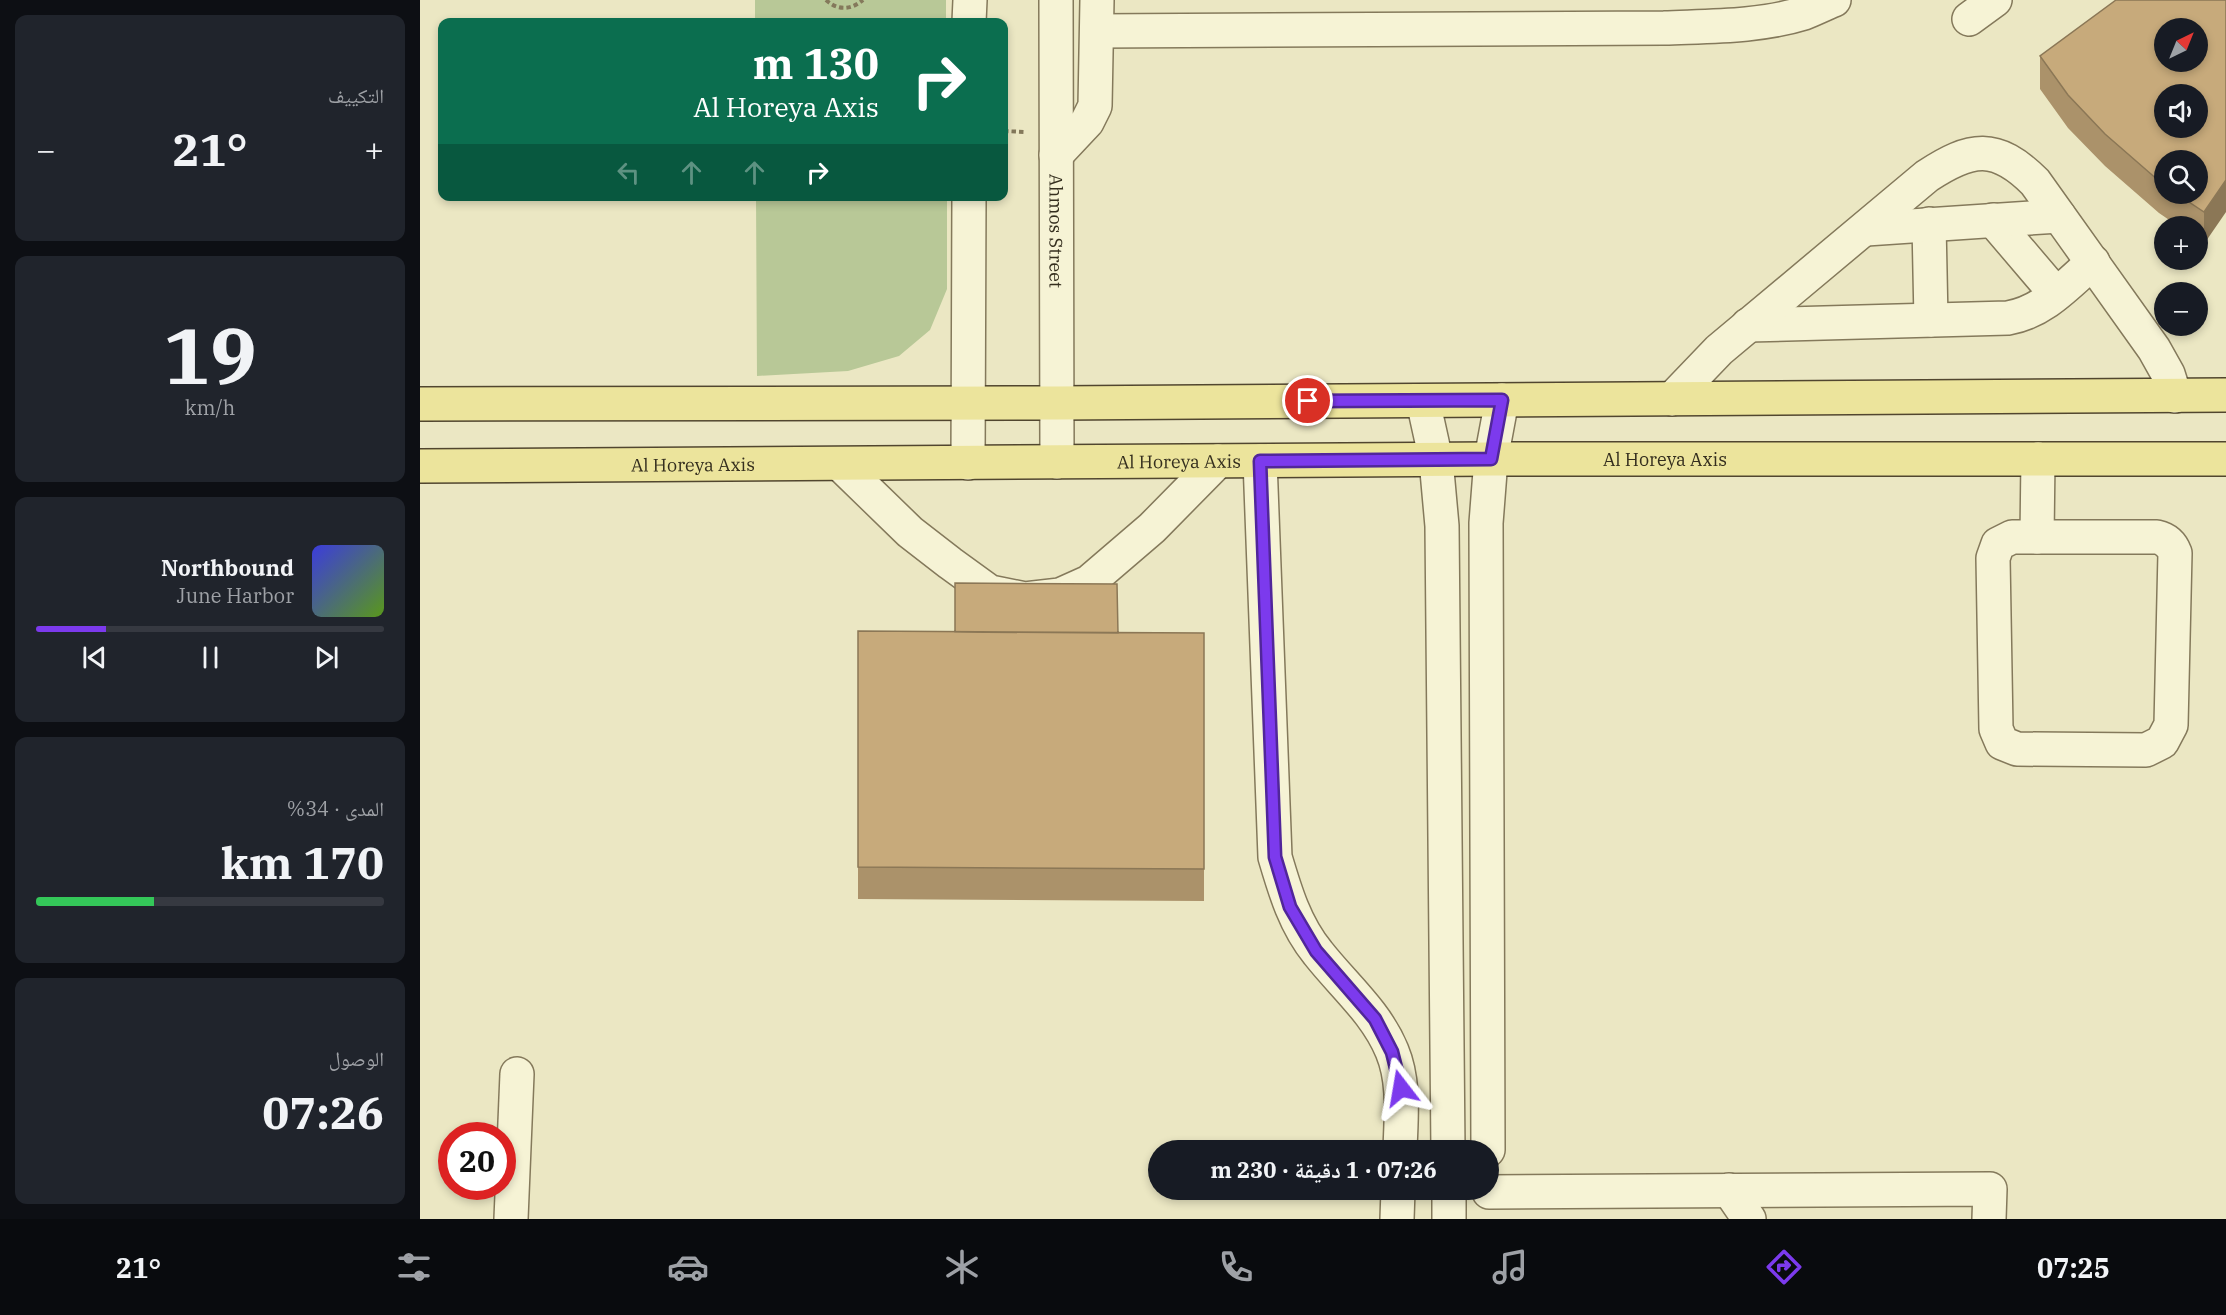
<!DOCTYPE html>
<html lang="ar">
<head>
<meta charset="utf-8">
<style>
  :root { --surface:#171b24; --page:#20242c; --text:#f1f3f6; --muted:#9ea1a6; --line:#363941; --accent:#7c3aed }
  body { margin:0; font-family:"IBM Plex Serif","Noto Naskh Arabic",serif; background:var(--page); color:var(--text); direction:rtl; height:100vh; display:flex; flex-direction:column; font-size:22px; white-space:nowrap }
  * { box-sizing:border-box; margin:0 }
  p { font-size:20px; color:var(--muted) }
  .icon { flex:none; width:33px; height:33px; fill:none; stroke:currentColor; stroke-width:2; stroke-linecap:round; stroke-linejoin:round }
  .map { position:relative; flex:1; overflow:hidden; direction:ltr }
  .details { display:flex; flex-direction:column; gap:15px; padding:15px; background:#0d0f14; width:420px }
  .details>* { flex:none }
  .top-card { position:absolute; left:18px; top:18px; width:570px; height:183px; border-radius:12px; box-shadow:0 3px 9px #0003; direction:rtl; background:#0b6e4f; color:#fff; overflow:hidden }
  .needle { width:39px; rotate:43deg }
  .controls { position:absolute; left:1734px; top:18px; display:grid; gap:12px }
  .controls a { display:grid; place-items:center; width:54px; height:54px; border-radius:50%; background:var(--surface); box-shadow:0 3px 9px #0003; font-size:30px }
  .speed { position:absolute; left:18px; top:1122px; display:flex; gap:12px; font-size:30px; font-weight:700; text-align:center }
  .speed>* { display:grid; place-content:center; width:78px; height:78px; border-radius:50%; background:var(--surface); box-shadow:0 3px 9px #0003; line-height:1 }
  .speed .limit { border:9px solid #d22; background:#fff; color:#111 }
  .pin { position:absolute; display:grid; place-items:center; width:51px; height:51px; color:#fff; margin:-26px; border:3px solid #fff; border-radius:50%; box-shadow:0 2px 6px #0007 }
  .me { position:absolute; width:66px; margin:-33px; rotate:346deg; stroke-linejoin:round; filter:drop-shadow(0 0 4px #0008) }
  .turn { display:flex; align-items:center; gap:21px; height:126px; padding:0 30px; font-size:27px }
  .turn .icon { width:78px; height:78px; stroke-width:2.5 }
  .turn b { display:block; font-size:42px; line-height:51px }
  .lanes { display:flex; align-items:center; height:57px; padding:0 30px; background:#0003; justify-content:center; gap:30px; direction:ltr }
  .lanes .off { opacity:.35 }
  .big { font-size:45px; font-weight:800; line-height:1.1 }
  .details .widget { flex:1; display:flex; flex-direction:column; justify-content:center; gap:9px; min-width:0; padding:0 21px; border-radius:12px; background:var(--page) }
  .details .dial { align-items:center; gap:0 }
  .dial b { font-size:78px; line-height:1 }
  .song { display:flex; align-items:center; gap:18px }
  .cover { width:72px; height:72px; border-radius:9px; background:linear-gradient(135deg,hsl(240 70% 55%),hsl(90 70% 35%)) }
  .played { height:6px; border-radius:3px; background:linear-gradient(90deg,var(--accent) 20%,var(--line) 20%) }
  .keys { display:flex; justify-content:space-around; direction:ltr }
  .heat { display:flex; justify-content:space-between; align-items:center; font-size:33px; direction:ltr }
  .charge { height:9px; border-radius:4px; background:linear-gradient(90deg,#34c759 34%,var(--line) 0) }
  .trip { position:absolute; left:728px; top:1140px; width:351px; height:60px; border-radius:30px; background:var(--surface); box-shadow:0 3px 9px #0003; font-weight:800; line-height:60px; text-align:center; direction:rtl }
  .tab-bar { display:flex; height:96px; justify-content:space-around; align-items:center; background:#090b0e; color:var(--muted) }
  .tab-bar .icon { width:42px; height:42px }
  .tab-bar .active { color:var(--accent) }
  .tab-bar b { font-size:27px; color:var(--text) }
  main { display:flex; flex:1; min-height:0 }
  .map>svg:first-child { display:block }
  .green { fill:#b8c897 }
  .lines { fill:none; stroke-linecap:round; stroke-linejoin:round }
  .minor-casing { stroke:#84795b; stroke-width:36 }
  .major-casing { stroke:#51462f; stroke-width:36 }
  .path { stroke:#84795b; stroke-width:4; stroke-dasharray:4.5 3; stroke-linecap:butt }
  .minor { stroke:#f6f3d5; stroke-width:33 }
  .major { stroke:#ece49c; stroke-width:33 }
  .wall { fill:#ab926a; fill-rule:evenodd }
  .shaded-wall { fill:#8b7756 }
  .building { fill:#c7aa7b; stroke:#8b7756; stroke-width:1.5; fill-rule:evenodd }
  .route-casing { stroke:#51269a; stroke-width:15 }
  .route { stroke:#7c3aed; stroke-width:10 }
  .labels { text-anchor:middle; dominant-baseline:central; stroke-width:6; stroke-linejoin:round; paint-order:stroke }
  .street-label { font-size:18px; fill:#342e1e; stroke:#f3f0d2 }
</style>
</head>
<body>
<main>
<div class="map">
<svg width="1806" height="1219" viewBox="0 0 1806 1219">
  <rect width="100%" height="100%" fill="#ebe7c3"/>
  <path class="green" d="M335,0H526V22H335Z
    M336,197H527V289L510,330L479,356L428,371L337,376Z"/>
  <g class="lines">
    <g class="minor-casing">
      <g id="minor">
        <path id="s1" d="M636,0L637,462"/>
        <path d="M1549,19L1575,0"/>
        <path d="M549,22L550,0"/>
        <path d="M677,31L1244,28C1290,26 1339,27 1384,13C1394,9 1404,4 1414,0"/>
        <path d="M636,155L667,122L675,106L677,0"/>
        <path d="M1573,220L1636,294"/>
        <path d="M1509,224L1511,320"/>
        <path d="M1446,229L1639,216"/>
        <path d="M1328,325L1588,318C1623,312 1647,285 1673,262"/>
        <path d="M1252,399L1299,350L1507,176C1551,147 1576,143 1615,182L1734,349L1748,374L1755,396"/>
        <path d="M1003,401L1016,460L1022,526L1028,1150"/>
        <path d="M840,461L855,857C865,891 875,925 898,953C923,985 956,1012 972,1051C985,1082 981,1117 980,1150"/>
        <path d="M548,463L549,196"/>
        <path d="M420,464L490,532L530,563L570,592L605,599L640,595L669,582L732,528L798,461"/>
        <path d="M1592,537H1737C1746,539 1752,545 1755,553L1751,725L1742,742L1726,750L1597,749L1582,743L1576,729L1573,558L1578,544Z"/>
        <path d="M1617,537L1618,459"/>
        <path d="M1068,1150L1066,523L1071,459L1082,400"/>
        <path d="M1309,1190L1329,1219"/>
        <path d="M1069,1192L1570,1189L1569,1219"/>
        <path d="M91,1219L97,1074"/>
        <path d="M977,1219L978,1190"/>
        <path d="M1029,1219V1190"/>
      </g>
    </g>
    <g class="major-casing">
      <g id="major">
        <path d="M0,404L637,403L1806,395"/>
        <path id="s2" d="M0,466L1071,459H1806"/>
      </g>
    </g>
    <path class="path" d="M406,0C418,11 431,10 443,0
      M584,131L604,132"/>
    <use href="#minor" class="minor"/>
    <use href="#major" class="major"/>
  </g>
  <path class="wall" d="M1806,0L1784,244L1778,240V226H1758L1739,213L1685,166L1648,128L1620,89V56ZM1744,160L1778,194H1744Z
    M438,631L784,633V901L438,899Z"/>
  <path class="shaded-wall" d="M1806,180V212L1784,244V212Z"/>
  <path class="building" d="M1696,0H1806V180L1784,212L1757,194H1778V160H1744V185L1739,181L1685,134L1648,95L1620,56ZM1744,28H1778V62H1744ZM1744,94H1778V128H1744Z
    M535,583L697,584L698,633L535,632Z
    M438,631L784,633V869L438,867Z"/>
  <g class="lines">
    <g class="route-casing">
      <path id="route" d="M888,401L1082,400L1071,459L840,461L855,857L870,907L896,951L955,1019L972,1052L981,1088"/>
    </g>
    <use href="#route" class="route"/>
  </g>
  <g class="labels">
    <g class="street-label">
      <text stroke="none"><textPath href="#s1" startOffset="231">Ahmos Street</textPath></text>
      <text stroke="none"><textPath href="#s2" startOffset="1245">Al Horeya Axis</textPath></text>
      <text stroke="none"><textPath href="#s2" startOffset="759">Al Horeya Axis</textPath></text>
      <text stroke="none"><textPath href="#s2" startOffset="273">Al Horeya Axis</textPath></text>
    </g>
  </g>
</svg>
<div class="controls">
<a><svg class="needle" viewBox="-14 -14 28 28"><path d="M0-13l5 13h-10z" fill="#e53935"/><path d="M0 13l5-13h-10z" fill="#9ea1a6"/></svg></a>
<a><svg class="icon" aria-label="sound" viewBox="0 0 24 24"><path d="M4 9h4l5-4v14l-5-4H4zM17 9q2 3 0 6"/></svg></a>
<a><svg class="icon" aria-label="search" viewBox="0 0 24 24"><circle cx="10" cy="10" r="6"/><path d="M15 15l6 6"/></svg></a>
<a>+</a>
<a>−</a>
</div>
<div class="speed"><div class="limit">20</div></div>
<div class="pin" style="left:888px;top:401px;background:#d93025"><svg class="icon" aria-label="arrive" viewBox="0 0 24 24"><path d="M6 21V4h12l-3 4 3 4H6"/></svg></div>
<svg class="me" style="left:981px;top:1088px" viewBox="-20 -20 40 40"><path d="M0-17L14 15 0 8-14 15z" fill="#7c3aed" stroke="#fff" stroke-width="4"/></svg>
<div class="trip">07:26 · 1 دقيقة · 230 m</div>
<div class="top-card">
<div class="turn"><svg class="icon" aria-label="right" viewBox="0 0 24 24"><path d="M7 20v-9h11M14 6l5 5-5 5"/></svg><div><b>130 m</b>Al Horeya Axis</div></div>
<div class="lanes"><svg class="icon off" aria-label="left" viewBox="0 0 24 24"><path d="M17 20v-9H6M10 6l-5 5 5 5"/></svg><svg class="icon off" aria-label="ahead" viewBox="0 0 24 24"><path d="M12 20V5M6 11l6-6 6 6"/></svg><svg class="icon off" aria-label="ahead" viewBox="0 0 24 24"><path d="M12 20V5M6 11l6-6 6 6"/></svg><svg class="icon" aria-label="right" viewBox="0 0 24 24"><path d="M7 20v-9h11M14 6l5 5-5 5"/></svg></div>
</div>
</div>
<section class="details">
<div class="widget"><p>التكييف</p>
<div class="heat"><a>−</a><b class="big">21°</b><a>+</a></div>
</div>
<div class="widget dial"><b>19</b><p>km/h</p></div>
<div class="widget">
<div class="song"><i class="cover"></i><div><b>Northbound</b><p>June Harbor</p></div></div>
<div class="played"></div>
<div class="keys"><svg class="icon" aria-label="previous" viewBox="0 0 24 24"><path d="M18 5L8 12l10 7zM5 5v14"/></svg><svg class="icon" aria-label="pause" viewBox="0 0 24 24"><path d="M8 5v14M16 5v14"/></svg><svg class="icon" aria-label="next" viewBox="0 0 24 24"><path d="M6 5l10 7-10 7zM19 5v14"/></svg></div>
</div>
<div class="widget"><p>المدى · 34%</p><b class="big">170 km</b><div class="charge"></div></div>
<div class="widget"><p>الوصول</p><b class="big">07:26</b></div>
</section>
</main>
<nav class="tab-bar">
<b>07:25</b>
<svg class="icon active" aria-label="directions" viewBox="0 0 24 24"><path d="M12 3l9 9-9 9-9-9zM9 14v-3h6M13 9l2 2-2 2"/></svg>
<svg class="icon" aria-label="music" viewBox="0 0 24 24"><path d="M9 18V5l10-2v13"/><circle cx="6" cy="18" r="3"/><circle cx="16" cy="16" r="3"/></svg>
<svg class="icon" aria-label="phone" viewBox="0 0 24 24"><path d="M5 4h4l2 5-3 2q2 4 5 5l2-3 5 2v4C11 20 4 13 5 4z"/></svg>
<svg class="icon" aria-label="climate" viewBox="0 0 24 24"><path d="M12 3v18M4 7l16 10M4 17L20 7"/></svg>
<svg class="icon" aria-label="car" viewBox="0 0 24 24"><path d="M5 17H2v-5l4-1 3-4h7l3 4 3 1v5h-3M9 17h6M6 11h13"/><circle cx="7" cy="17" r="2"/><circle cx="17" cy="17" r="2"/></svg>
<svg class="icon" aria-label="filters" viewBox="0 0 24 24"><path d="M4 7h16M4 17h16"/><circle cx="9" cy="7" r="2"/><circle cx="15" cy="17" r="2"/></svg>
<b>21°</b>
</nav>
</body>
</html>
